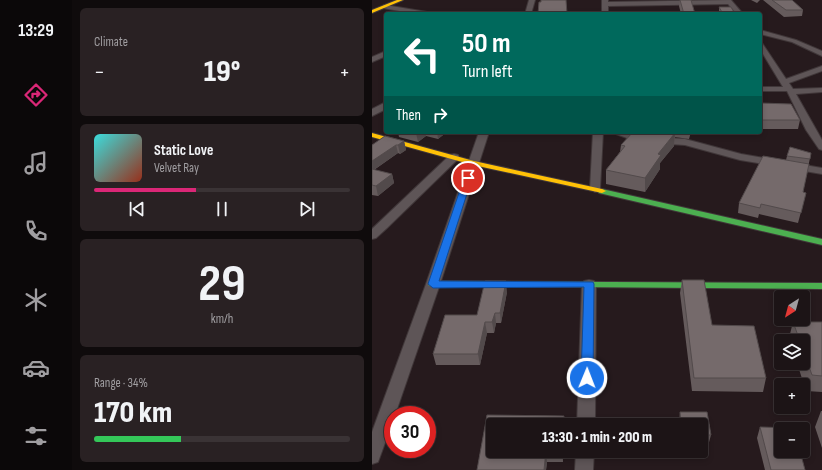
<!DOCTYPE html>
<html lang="en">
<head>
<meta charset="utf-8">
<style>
  :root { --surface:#1c1416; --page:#292123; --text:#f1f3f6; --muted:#a09ea1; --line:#3a3335; --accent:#db2777 }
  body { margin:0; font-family:"Sofia Sans Condensed",sans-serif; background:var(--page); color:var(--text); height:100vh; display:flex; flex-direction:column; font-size:15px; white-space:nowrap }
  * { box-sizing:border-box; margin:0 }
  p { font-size:13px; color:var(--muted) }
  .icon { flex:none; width:22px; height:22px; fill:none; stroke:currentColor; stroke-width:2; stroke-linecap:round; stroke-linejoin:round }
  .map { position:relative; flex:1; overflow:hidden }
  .sheet { display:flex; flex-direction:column; gap:8px; padding:8px; background:#0f0b0c; width:300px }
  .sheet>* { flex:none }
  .banner { position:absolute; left:12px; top:12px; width:378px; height:122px; border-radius:4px; box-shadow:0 2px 6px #0003,0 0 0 1px var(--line); background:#00695c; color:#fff; overflow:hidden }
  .needle { width:26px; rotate:216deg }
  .fabs { position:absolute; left:402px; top:290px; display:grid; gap:8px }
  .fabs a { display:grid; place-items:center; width:36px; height:36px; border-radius:4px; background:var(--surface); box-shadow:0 2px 6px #0003,0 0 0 1px var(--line); font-size:20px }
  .speed { position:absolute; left:12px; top:406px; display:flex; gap:8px; font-size:20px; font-weight:700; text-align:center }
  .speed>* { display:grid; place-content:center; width:52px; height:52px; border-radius:50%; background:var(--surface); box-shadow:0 2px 6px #0003,0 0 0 1px var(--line); line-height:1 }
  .speed .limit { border:6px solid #d22; background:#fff; color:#111 }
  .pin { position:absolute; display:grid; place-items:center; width:34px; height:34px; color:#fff; margin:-17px; border:2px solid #fff; border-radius:50%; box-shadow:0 1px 4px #0007 }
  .me { position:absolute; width:44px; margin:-22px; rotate:1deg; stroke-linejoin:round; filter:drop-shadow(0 0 3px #0008) }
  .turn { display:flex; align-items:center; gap:14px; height:84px; padding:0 12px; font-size:18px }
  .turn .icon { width:52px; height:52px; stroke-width:2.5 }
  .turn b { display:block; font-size:28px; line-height:34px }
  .then { display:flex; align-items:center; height:38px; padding:0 12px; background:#0003; gap:8px; font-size:15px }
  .big { font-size:30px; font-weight:800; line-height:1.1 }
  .sheet .tile { flex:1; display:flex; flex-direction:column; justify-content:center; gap:6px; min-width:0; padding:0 14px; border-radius:6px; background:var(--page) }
  .sheet .dial { align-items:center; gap:0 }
  .dial b { font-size:52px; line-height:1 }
  .song { display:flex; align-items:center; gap:12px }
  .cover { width:48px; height:48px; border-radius:6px; background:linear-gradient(135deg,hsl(180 70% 55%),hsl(10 70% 35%)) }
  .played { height:4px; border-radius:2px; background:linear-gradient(90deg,var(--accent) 40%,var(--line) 40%) }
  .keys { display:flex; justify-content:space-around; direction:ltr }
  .heat { display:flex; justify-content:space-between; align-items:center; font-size:22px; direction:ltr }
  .charge { height:6px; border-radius:3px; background:linear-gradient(90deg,#34c759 34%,var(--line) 0) }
  .trip { position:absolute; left:114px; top:418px; width:222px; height:40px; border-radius:4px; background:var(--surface); box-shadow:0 2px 6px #0003,0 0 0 1px var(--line); font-weight:800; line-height:40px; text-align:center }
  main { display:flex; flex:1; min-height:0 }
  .dock { display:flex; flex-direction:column; width:72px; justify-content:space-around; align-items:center; background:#0b0809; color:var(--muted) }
  .dock .icon { width:28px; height:28px }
  .dock .on { color:var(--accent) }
  .dock b { font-size:18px; color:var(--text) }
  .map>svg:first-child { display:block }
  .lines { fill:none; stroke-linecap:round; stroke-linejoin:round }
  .street-casing { stroke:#403739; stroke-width:2 }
  .fast-casing { stroke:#403739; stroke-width:2 }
  .slow-casing { stroke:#403739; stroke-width:2 }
  .street { fill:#5e5557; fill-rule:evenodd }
  .fast { fill:#4caf50; fill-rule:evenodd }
  .slow { fill:#ffc107; fill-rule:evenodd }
  .wall { fill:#655b5c }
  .shaded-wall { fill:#524a4b }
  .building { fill:#756a6b; stroke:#524a4b }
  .route { fill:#1a73e8; stroke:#114b97 }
</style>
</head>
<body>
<main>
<nav class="dock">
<b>13:29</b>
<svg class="icon on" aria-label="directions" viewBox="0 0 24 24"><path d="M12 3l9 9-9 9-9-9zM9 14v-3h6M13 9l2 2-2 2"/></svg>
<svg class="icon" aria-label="music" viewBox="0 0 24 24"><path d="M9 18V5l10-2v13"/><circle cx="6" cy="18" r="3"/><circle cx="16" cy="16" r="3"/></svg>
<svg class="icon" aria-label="phone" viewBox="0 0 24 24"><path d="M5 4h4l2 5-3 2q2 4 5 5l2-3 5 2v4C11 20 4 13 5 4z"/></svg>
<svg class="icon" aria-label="climate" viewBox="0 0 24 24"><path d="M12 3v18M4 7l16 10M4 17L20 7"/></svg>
<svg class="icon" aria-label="car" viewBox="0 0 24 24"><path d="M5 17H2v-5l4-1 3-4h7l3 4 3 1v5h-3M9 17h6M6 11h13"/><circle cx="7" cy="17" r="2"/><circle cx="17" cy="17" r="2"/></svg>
<svg class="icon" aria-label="filters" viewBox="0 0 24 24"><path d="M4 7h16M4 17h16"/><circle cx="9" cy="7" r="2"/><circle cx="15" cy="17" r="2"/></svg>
</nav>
<section class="sheet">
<div class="tile"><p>Climate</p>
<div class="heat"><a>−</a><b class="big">19°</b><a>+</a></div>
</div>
<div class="tile">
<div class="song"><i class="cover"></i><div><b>Static Love</b><p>Velvet Ray</p></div></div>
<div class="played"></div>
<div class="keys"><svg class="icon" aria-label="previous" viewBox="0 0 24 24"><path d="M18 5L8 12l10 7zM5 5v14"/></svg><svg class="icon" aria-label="pause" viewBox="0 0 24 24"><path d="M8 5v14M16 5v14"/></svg><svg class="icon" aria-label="next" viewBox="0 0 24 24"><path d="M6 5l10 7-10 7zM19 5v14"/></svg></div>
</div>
<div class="tile dial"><b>29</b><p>km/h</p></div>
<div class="tile"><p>Range · 34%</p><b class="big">170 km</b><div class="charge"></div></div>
</section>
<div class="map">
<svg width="450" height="470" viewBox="0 0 450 470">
  <rect width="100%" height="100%" fill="#261a1d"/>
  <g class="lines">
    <g class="street-casing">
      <path id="street" d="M157,0H163L159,14H153Z
        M230,0H236V2L359,0L371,14H365L356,4L236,6V14H230Z
        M13,5L55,12L58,14H44L11,8V6Z
        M388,30L424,40L450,51V56L420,42L388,34Z
        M388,42L390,43L414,79L450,66V71L417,83L421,89L450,88V92L424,94L450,140V150L447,149L434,130L415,91H388V87H411L388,49Z
        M14,51V56L0,62V57Z
        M14,102V109L0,116V109Z
        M107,132H117L68,284L23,415H21V421L6,462L0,464V432L54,284Z
        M221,132H231L228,189L223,192L218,189Z
        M242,132H256L267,136L313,139L369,154L450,168V174L368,160L313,145L266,142L244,134Z
        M82,154L86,155L87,157L86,159L15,228L4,238L0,239V229L78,155Z
        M217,280L222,281L224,284L223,425H205L210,284L212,281Z
        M204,451H222L221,470H203Z"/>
    </g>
    <g class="fast-casing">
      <path id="fast" d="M227,189H230L450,239V245L227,193L226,191Z
        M61,281L450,283V289L57,286L56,284L57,282Z"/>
    </g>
    <g class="slow-casing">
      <path id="slow" d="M25,0H31L0,13V10Z
        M0,133L102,161L230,189L234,191L230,193L101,165L0,137Z"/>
    </g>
    <use href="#street" class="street"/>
    <use href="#fast" class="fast"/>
    <use href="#slow" class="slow"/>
  </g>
  <path class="wall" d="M308,0L323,14H309L307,6Z
    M379,0H388L385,3Z
    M391,0H420L431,10L430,16L412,17Z
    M347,7L363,14H347Z
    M14,50V58L12,51Z
    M388,103L428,120L426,129H388Z
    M26,132H75L66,139L54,136L46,142L27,137Z
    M261,132H319L317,139L303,137L302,146L288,163V169L273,192L234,184V170L248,152L249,145Z
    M32,141L34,150L28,154L26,153L2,170L20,174L22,183L6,196L0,195V145Z
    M439,153L431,192L434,193L426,223L387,214L386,218L366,213L367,203L414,160L415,156Z
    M310,280L340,325L394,378L391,392L320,391L308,293Z
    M135,292L129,323H124L122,333H115L108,365H64L61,354L105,315Z
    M421,322H450V392L434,391L425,363H431V341H418L417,338Z
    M449,411H450V448L443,427Z
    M308,412H335L339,435L336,446H329V425H307Z
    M115,415L192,416V425H121V451H191V462H175L174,470H105Z
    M388,427L433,470H393L385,438Z"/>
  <path class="shaded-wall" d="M45,132H53L54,136L46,142L44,133Z
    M65,132H75L66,139Z
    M303,133L302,146L288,163V169L273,192V178L286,154Z
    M32,141L34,150L28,154L26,145Z
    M24,145L26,153L0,171V161Z
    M20,174L22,183L6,196L4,186Z
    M134,281L135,292L129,323L128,313Z
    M123,313L124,323L122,333L120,322Z
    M113,322L115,333L108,365L106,354Z
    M174,451L175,462L174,470H172Z
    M190,451H191V462Z"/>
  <path class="building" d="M169,0H194L195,14H166L167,2H169Z
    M308,0H319L323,14H312Z
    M400,0H420L431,10H414Z
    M347,7H359L363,14H351Z
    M388,103L419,104L428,120H388Z
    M261,132H295L303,133L286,154L289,155L273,178L234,170L253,146L249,145Z
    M13,136L32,141L26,145H24L0,161V145Z
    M418,147L439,153L438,159L415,156Z
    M391,156L437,164L431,192L434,193L429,213L389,204L388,208L367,203Z
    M0,169L20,174L4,186L0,185Z
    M310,280H332L340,325L382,326L394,378H322Z
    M113,281H134L128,313H123L120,322H113L106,354H61L73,315H105Z
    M421,322H450V376L440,375L431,350V341H428Z
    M308,412H335L339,435H329V425H309Z
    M115,415L192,416L191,425H121V451H174L172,470H105Z
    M388,427L421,428V429H409V451H428L433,470H399Z"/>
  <path class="route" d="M96,176L100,178L67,281L221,282L222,284L221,378L219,381L215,383L210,381L209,378L212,287L61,288L56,284L92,178Z"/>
</svg>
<div class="fabs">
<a><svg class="needle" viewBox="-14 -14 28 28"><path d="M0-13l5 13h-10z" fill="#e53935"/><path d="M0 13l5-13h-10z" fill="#a09ea1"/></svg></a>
<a><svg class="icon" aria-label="layers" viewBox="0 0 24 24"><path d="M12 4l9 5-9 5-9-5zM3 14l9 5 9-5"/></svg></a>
<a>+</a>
<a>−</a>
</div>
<div class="speed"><div class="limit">30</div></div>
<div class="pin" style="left:96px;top:178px;background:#d93025"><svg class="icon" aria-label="arrive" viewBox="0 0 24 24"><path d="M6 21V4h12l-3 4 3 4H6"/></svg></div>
<svg class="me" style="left:215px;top:378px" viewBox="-20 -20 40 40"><circle r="17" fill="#1a73e8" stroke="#fff" stroke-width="3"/><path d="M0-11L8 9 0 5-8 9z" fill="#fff"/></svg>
<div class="trip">13:30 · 1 min · 200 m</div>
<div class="banner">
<div class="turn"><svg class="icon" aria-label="left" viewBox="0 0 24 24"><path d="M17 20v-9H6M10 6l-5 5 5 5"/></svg><div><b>50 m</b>Turn left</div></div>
<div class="then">Then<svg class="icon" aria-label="right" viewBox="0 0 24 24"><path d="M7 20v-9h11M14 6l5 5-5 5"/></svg></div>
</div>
</div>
</main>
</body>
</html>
